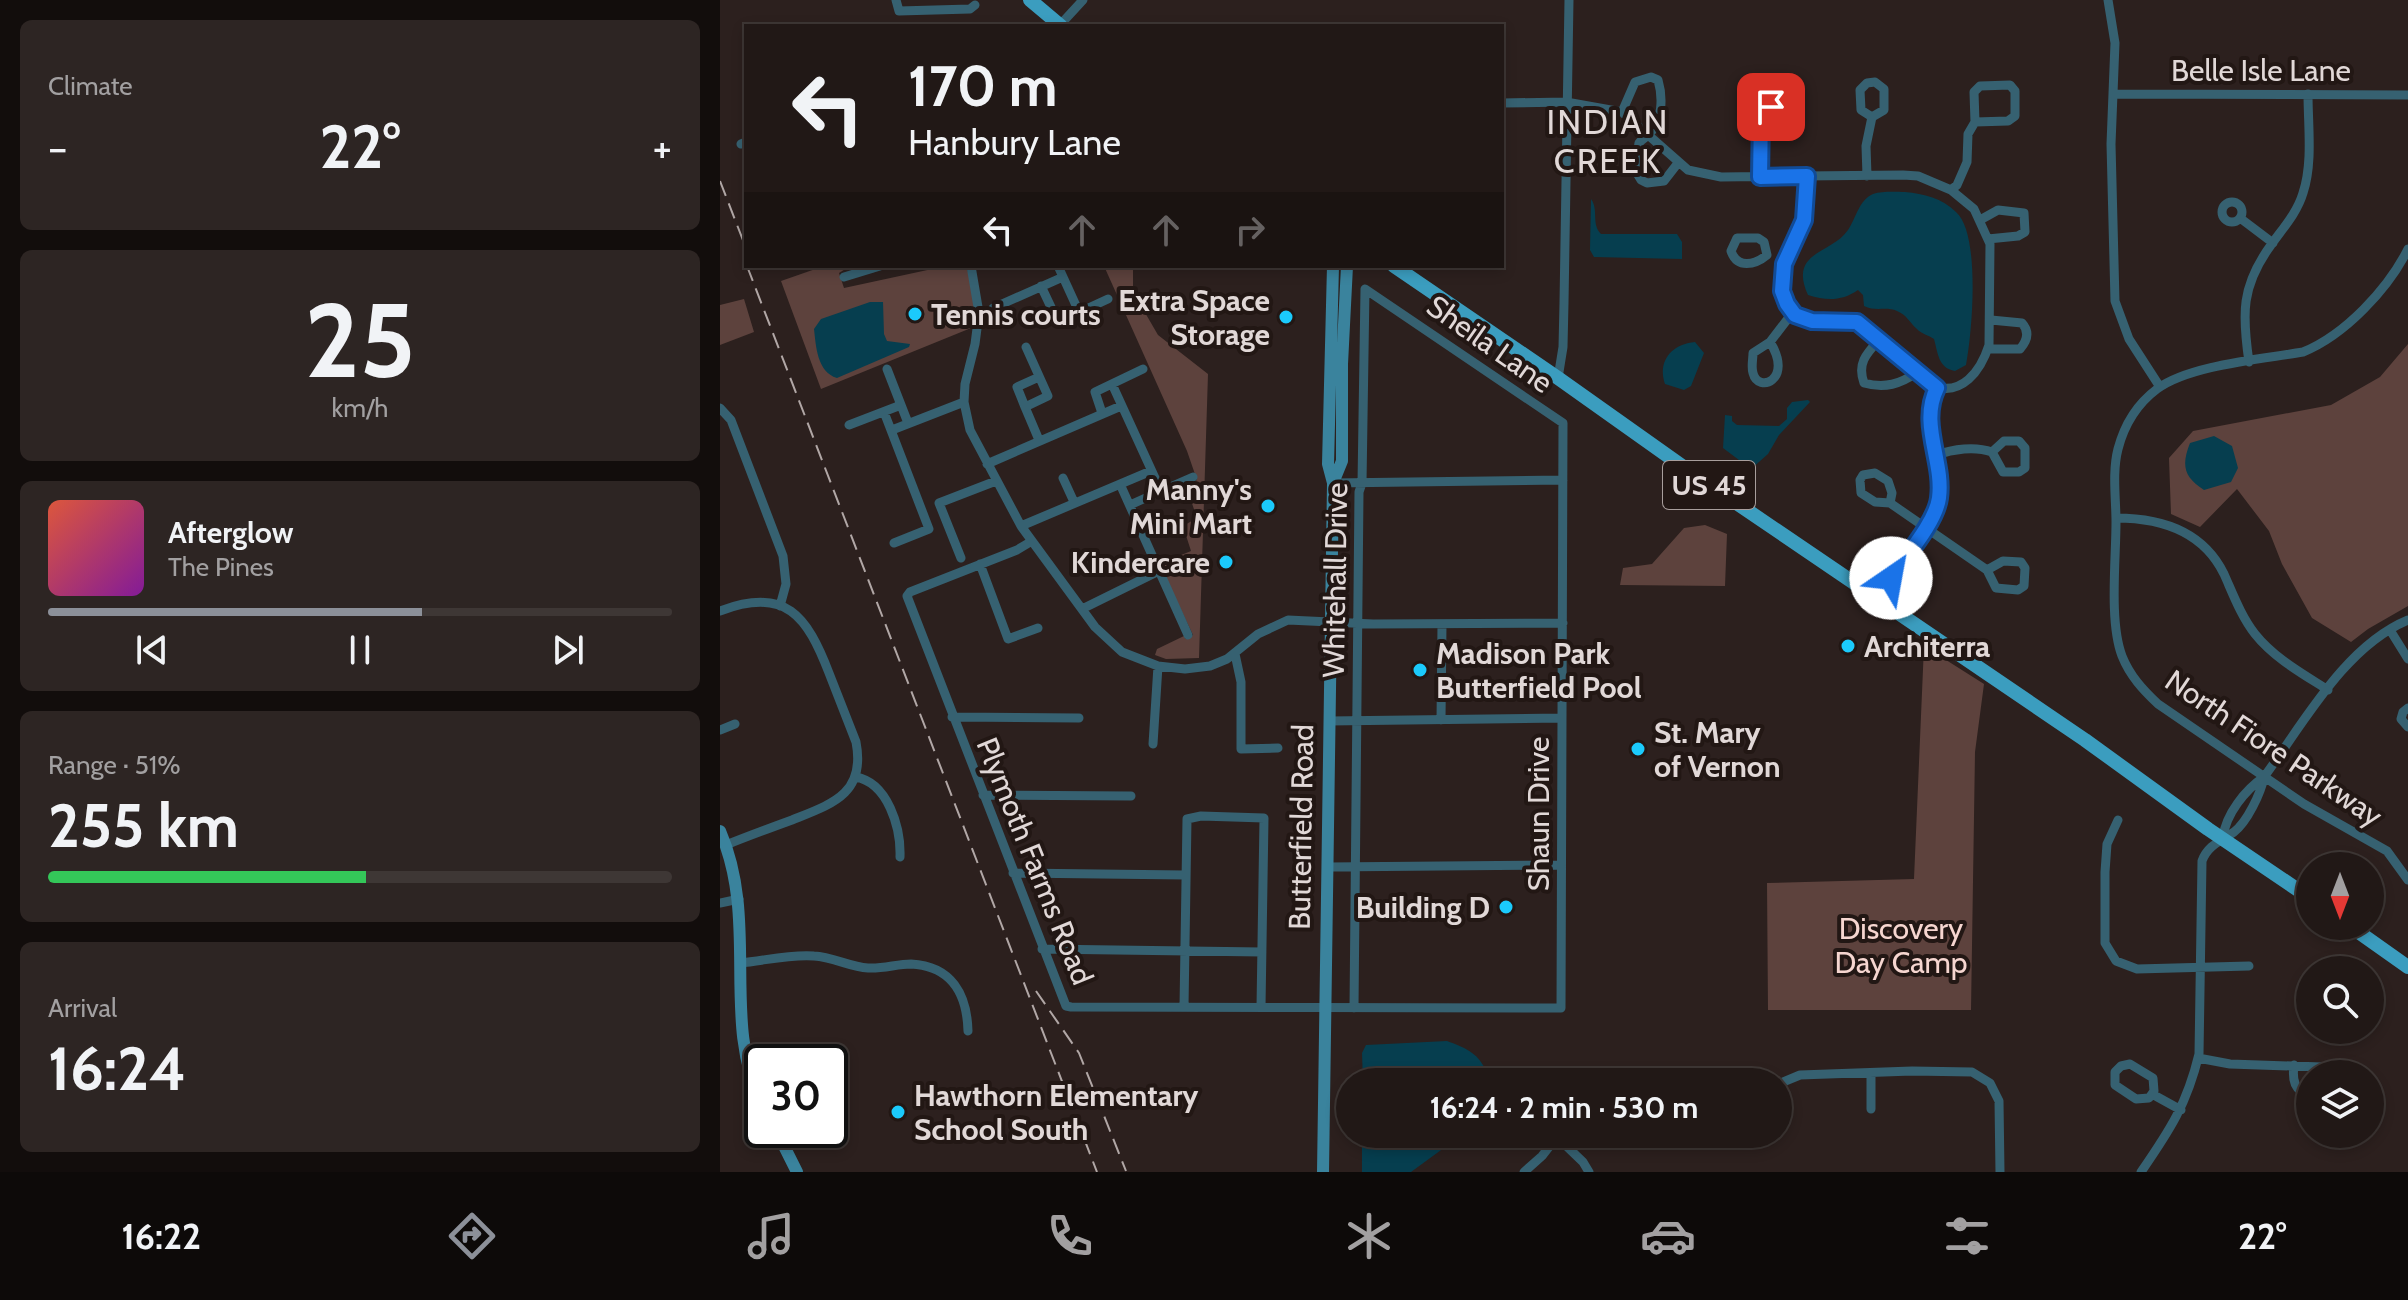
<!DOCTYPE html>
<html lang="en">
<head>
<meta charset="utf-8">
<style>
  :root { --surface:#211816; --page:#2d2523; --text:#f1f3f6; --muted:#a2a0a1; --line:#3e3735; --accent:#8c9099 }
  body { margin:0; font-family:Cabin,sans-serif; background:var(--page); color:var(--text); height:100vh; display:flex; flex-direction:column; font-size:30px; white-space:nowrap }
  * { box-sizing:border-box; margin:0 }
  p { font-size:26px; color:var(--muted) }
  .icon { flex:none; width:44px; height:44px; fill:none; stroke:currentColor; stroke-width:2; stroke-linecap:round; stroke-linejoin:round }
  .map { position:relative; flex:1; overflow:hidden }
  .sheet { display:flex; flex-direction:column; gap:20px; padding:20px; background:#120d0c; width:720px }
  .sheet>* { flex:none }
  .banner { position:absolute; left:24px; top:24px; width:760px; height:244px; border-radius:0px; box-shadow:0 4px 12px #0003,0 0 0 2px var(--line); background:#211816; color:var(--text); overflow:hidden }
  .needle { width:52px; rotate:180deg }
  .buttons { position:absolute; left:1576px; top:852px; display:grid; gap:16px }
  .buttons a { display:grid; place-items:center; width:88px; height:88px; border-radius:50%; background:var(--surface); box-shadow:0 4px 12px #0003,0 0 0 2px var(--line); font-size:40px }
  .speed { position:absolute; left:24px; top:1044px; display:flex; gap:16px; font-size:40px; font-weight:700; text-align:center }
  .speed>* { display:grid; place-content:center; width:104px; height:104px; border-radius:50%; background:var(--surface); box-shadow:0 4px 12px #0003,0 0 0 2px var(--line); line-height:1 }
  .speed .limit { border:4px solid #111; border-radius:12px; background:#fff; color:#111 }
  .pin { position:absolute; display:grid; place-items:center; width:68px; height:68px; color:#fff; margin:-34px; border-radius:16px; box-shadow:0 4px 12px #0006 }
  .me { position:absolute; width:88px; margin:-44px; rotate:33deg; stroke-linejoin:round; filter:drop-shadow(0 0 6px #0008) }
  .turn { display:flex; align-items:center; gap:28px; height:168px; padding:0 32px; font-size:36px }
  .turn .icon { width:104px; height:104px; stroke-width:2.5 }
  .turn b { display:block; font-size:56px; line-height:68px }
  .lanes { display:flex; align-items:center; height:76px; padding:0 32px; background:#0003; justify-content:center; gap:40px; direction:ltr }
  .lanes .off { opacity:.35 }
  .big { font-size:60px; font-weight:700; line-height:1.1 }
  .sheet .tile { flex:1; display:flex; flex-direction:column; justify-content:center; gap:12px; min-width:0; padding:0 28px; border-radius:12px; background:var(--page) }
  .sheet .dial { align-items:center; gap:0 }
  .dial b { font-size:104px; line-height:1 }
  .song { display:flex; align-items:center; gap:24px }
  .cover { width:96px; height:96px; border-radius:12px; background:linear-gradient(135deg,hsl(10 70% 55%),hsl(290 70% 35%)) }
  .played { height:8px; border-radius:4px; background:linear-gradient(90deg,var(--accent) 60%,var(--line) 60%) }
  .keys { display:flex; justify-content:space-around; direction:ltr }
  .heat { display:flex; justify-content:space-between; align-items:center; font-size:44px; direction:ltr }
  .charge { height:12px; border-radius:6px; background:linear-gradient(90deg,#34c759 51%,var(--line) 0) }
  .trip { position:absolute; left:616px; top:1068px; width:456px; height:80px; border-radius:40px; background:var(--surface); box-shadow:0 4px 12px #0003,0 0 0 2px var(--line); font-weight:700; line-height:80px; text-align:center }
  .dock { display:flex; height:128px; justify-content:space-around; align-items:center; background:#0d0a09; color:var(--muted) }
  .dock .icon { width:56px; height:56px }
  .dock .current { color:var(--accent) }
  .dock b { font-size:36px; color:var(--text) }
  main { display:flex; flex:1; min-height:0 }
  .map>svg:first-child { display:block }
  .green { fill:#5d423d }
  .water { fill:#063e4f }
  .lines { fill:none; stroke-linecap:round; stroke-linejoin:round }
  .street { stroke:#366171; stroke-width:9 }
  .secondary { stroke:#3a839d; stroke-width:12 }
  .primary { stroke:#3b9dbf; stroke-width:14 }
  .rail { stroke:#b1a7a6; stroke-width:2; stroke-dasharray:16 8; stroke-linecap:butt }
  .route-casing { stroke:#114b97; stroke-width:20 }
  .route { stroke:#1a73e8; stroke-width:14 }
  .poi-dot { fill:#1bcafc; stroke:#221714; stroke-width:3 }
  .labels { text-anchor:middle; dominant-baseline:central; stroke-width:8; stroke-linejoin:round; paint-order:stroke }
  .shield { fill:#221714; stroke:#a89e9c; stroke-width:2 }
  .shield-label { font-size:28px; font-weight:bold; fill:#e1d8d7 }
  .street-label { font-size:30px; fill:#e1d8d7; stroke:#221714 }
  .poi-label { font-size:30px; font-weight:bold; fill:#e1d8d7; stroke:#221714; text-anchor:start }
  .park-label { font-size:30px; fill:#f6d6d0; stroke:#221714 }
  .quarter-label { font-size:34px; letter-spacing:2px; fill:#e1d8d7; stroke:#221714 }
</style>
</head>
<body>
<main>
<section class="sheet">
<div class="tile"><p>Climate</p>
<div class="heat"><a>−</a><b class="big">22°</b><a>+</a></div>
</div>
<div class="tile dial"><b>25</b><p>km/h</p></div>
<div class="tile">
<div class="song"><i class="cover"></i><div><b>Afterglow</b><p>The Pines</p></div></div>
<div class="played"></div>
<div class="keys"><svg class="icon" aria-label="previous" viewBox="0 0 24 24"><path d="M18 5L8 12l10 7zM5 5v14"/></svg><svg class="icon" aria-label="pause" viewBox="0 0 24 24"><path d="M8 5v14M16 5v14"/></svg><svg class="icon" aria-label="next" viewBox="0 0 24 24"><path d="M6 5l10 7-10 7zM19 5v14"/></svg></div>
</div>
<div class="tile"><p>Range · 51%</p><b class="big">255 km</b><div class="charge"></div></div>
<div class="tile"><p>Arrival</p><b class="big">16:24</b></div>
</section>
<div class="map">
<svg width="1688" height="1172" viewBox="0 0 1688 1172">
  <rect width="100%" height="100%" fill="#2c201e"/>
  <path class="green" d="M104,266H130L119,273L124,288L226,266H246L254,290L256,326L101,389L61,281Z
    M384,266H413V292L438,335L488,374L479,658L446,659L435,655L437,649L464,636L466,639L473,635L439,564L471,551L463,526L477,518L466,486L477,480L467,451Z
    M24,299L34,332L0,345V305Z
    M1688,344V606L1648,629L1631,642L1592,618L1562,564L1549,531L1517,489L1480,527L1451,514L1449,458L1473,431L1611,405L1660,377Z
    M985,525L1007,534L1005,586L900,585L903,568L932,564L964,528Z
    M1204,646L1264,684L1255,752L1251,1010H1048L1047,883L1194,879Z"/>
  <path class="water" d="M1185,192C1204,194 1222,198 1236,212C1261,234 1252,334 1246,365L1235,371C1218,368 1218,353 1214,339C1209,335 1201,334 1197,329C1189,322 1187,315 1177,311C1166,306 1156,312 1144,306L1143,295L1138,290C1122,301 1107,301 1088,295C1068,251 1112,254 1128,230C1136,218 1139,200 1153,194C1162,191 1176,192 1185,192Z
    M871,199C879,210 871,224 881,234H957L962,242V259L874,257L870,250Z
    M150,302H163L164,334L167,341L190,344L189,347L117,378C97,372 96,346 94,329L101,319Z
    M975,342L984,353L971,386L964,390L945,384C937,361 952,344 975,342Z
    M1088,400L1090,402L1059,435L1048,454L1031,469L1003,448L1005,415L1012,416V421L1017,425L1059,426L1067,419V408L1072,402Z
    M1494,436L1512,446L1518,468L1511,482L1484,490C1464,477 1461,466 1470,443Z
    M727,1041C744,1047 758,1053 765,1069L761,1082H643L642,1053L646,1045Z
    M642,1134H743L691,1172H642Z"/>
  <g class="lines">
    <path class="street" d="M176,0L179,11L250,9L255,5
      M1388,0L1395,43L1391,144L1395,301L1409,339L1440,387
      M340,25L363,0
      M1036,78L1050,80L1054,89L1051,107L1041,115L1029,103V88Z
      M1155,82L1164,89V110L1152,117L1141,110L1140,90L1147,83Z
      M1393,94L1688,95
      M782,103L846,102L902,112L968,170L1001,177L1183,175L1198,176L1231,190L1254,209L1270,244L1269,345C1261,370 1242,398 1211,385L1137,322L1092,321L1075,315C1047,278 1073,258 1084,221C1088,207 1087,191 1087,176
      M902,112L915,82L931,77L938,80C943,97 943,122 928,135C925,138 921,140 919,143L915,170L921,180L927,183L944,181L958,163
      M21,144L26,142
      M1147,176L1146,146L1152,117
      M1040,177L1041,115
      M1231,190L1237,185L1247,162L1248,134L1255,122L1254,92L1260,86L1290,85L1295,91V116L1288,121L1255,122
      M1502 212a10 10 0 1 1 20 0a10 10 0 1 1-20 0Z
      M1520,218L1553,243
      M1260,220L1278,210L1304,213L1305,232L1298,236L1268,239
      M1017,238H1038L1044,242L1047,255C1035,265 1017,269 1011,251Z
      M1688,249C1668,289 1625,335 1583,352C1543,359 1469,365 1437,389C1417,404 1404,426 1398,449C1392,472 1396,499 1396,522C1396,560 1389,622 1402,656C1410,676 1423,690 1438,704L1584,804L1667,851L1688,880
      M251,266L259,313L255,344L245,384L244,402L250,430L301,526L375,627L402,652L438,666L465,669L490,666L507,659L538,634L568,620L653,624L843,623
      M338,266L359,312
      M124,277L160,266
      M321,286L338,322L388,299
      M273,308L343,277
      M1158,341C1146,354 1137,364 1144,383C1165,389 1180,384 1198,372
      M1050,342C1074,380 1038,394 1033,373C1031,367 1033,359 1033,353L1050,342L1073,312
      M306,347L328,396L305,407L319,440
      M1268,349H1300C1307,341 1310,332 1302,323L1271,320
      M1529,362C1522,314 1521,286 1551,245C1563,228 1577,213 1583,193C1593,163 1588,126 1588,94
      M167,369L188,423
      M838,378L843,347L844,303L849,0
      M392,384L441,491L473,477
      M305,407L297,387L319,377
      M0,408L11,420L63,556L66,584L60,606
      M164,412L209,529L174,543
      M382,413L375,392L423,369
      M129,425L181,405
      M172,430L244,402
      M1284,441H1299L1305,448V468L1299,472H1283L1272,452Z
      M1216,455C1233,449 1255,446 1272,452
      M267,464L401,406
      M343,478L354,502
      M613,483L843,480
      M400,484L468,635
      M1170,503L1172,493L1168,481L1155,473L1143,475L1140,480L1141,493L1155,502L1170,503L1267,570L1276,588L1298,590L1304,586L1305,568L1301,562L1283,561L1267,570
      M410,505L441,491
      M1396,518C1440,518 1483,531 1504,574C1513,594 1521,616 1535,634C1554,658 1583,674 1608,690
      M301,526L431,471
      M312,541L297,550L190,592L187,596L346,1006L351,1007C514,1007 678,1008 841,1008L843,423L645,289L642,483L639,492L634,1008
      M241,558L219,503L276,481
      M260,564L288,639L318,628
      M1171,578C1185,557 1216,522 1219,498C1225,461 1199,424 1217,388
      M362,609L439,571
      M0,611C66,586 87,616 109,673C118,696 127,719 136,742C146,794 112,804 72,820C50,828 28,836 6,845
      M1670,630L1688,659
      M515,654L521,682V749L558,748
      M1688,708L1683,712L1681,719L1688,727
      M232,717L359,718
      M721,720L722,624
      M609,721L842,718
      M0,730L15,724
      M433,744L438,666
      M135,777C168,782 181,828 180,857
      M263,795L411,796
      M1398,820L1387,844L1385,872V943L1396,961L1417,969L1529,966
      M1503,837C1506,814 1525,790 1544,777C1583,724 1625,646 1688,620
      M607,867L841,865
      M293,873L465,875
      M0,903L19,899
      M322,949L542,952
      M20,963C44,961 69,954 94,956C113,957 130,967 148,968C163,969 177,964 191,964C232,966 247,995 248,1031
      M464,1007L467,819L481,816L544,818L541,1007
      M1478,1058L1510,1064L1602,1067L1613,1070L1616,1074
      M1410,1064L1433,1078L1434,1091L1429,1098L1416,1099L1395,1085V1072L1401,1066Z
      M1574,1065C1572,1080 1574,1091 1590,1095
      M885,1082C902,1073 920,1073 937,1082
      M1058,1084L1080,1075L1192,1071L1252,1072L1270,1083L1279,1101L1280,1172
      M1432,1094L1461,1110
      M1151,1109V1074
      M837,1137L863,1162L869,1172
      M804,1172L822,1156L839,1134
      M1421,1172C1450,1130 1467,1104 1479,1054L1482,861C1488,845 1501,841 1514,832C1527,822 1541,793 1544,777"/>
    <path class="secondary" d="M613,483L622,461V364L627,266
      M0,831C40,923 0,1019 42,1105
      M56,1130L77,1172
      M603,1172L613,483L608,464L613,266"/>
    <path class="primary" d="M310,0L341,26
      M674,266L838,378L962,466L1365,740L1488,829L1590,898
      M1136,585L1160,583L1171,578L1169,606
      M1630,926L1688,967"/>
    <path class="rail" d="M0,181L26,248
      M27,266L377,1172
      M316,991L359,1053L406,1171"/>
  </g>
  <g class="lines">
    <g class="route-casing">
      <path id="route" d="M1051,107L1041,115L1040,177L1087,176L1084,220L1064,264L1062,291L1067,304L1075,315L1092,321L1137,322L1217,388C1199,424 1224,461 1219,498C1216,522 1185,557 1171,578"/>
    </g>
    <use href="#route" class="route"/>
  </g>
  <g class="poi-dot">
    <circle cx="195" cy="314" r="8"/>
    <circle cx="566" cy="317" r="8"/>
    <circle cx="548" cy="506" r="8"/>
    <circle cx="506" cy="562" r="8"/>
    <circle cx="1128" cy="646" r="8"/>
    <circle cx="700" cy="670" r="8"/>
    <circle cx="918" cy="749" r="8"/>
    <circle cx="786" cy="907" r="8"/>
    <circle cx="178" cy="1112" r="8"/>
  </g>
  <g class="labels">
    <rect class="shield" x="943" y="461" width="92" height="48" rx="6"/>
    <g class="shield-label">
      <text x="989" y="485">US 45</text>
    </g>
    <g class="street-label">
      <text x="1541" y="70">Belle Isle Lane</text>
      <text transform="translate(770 344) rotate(35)">Sheila Lane</text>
      <text transform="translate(615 580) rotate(-89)">Whitehall Drive</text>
      <text transform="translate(1554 748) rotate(34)">North Fiore Parkway</text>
      <text transform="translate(818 814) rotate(-90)">Shaun Drive</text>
      <text transform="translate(581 827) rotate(-89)">Butterfield Road</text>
      <text transform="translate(315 861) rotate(68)">Plymoth Farms Road</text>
    </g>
    <g class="poi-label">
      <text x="550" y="300" text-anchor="end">Extra Space<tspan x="550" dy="34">Storage</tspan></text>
      <text x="211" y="314">Tennis courts</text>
      <text x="532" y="489" text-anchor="end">Manny's<tspan x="532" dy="34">Mini Mart</tspan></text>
      <text x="490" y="562" text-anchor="end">Kindercare</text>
      <text x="1144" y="646">Architerra</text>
      <text x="716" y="653">Madison Park<tspan x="716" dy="34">Butterfield Pool</tspan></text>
      <text x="934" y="732">St. Mary<tspan x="934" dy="34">of Vernon</tspan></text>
      <text x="770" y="907" text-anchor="end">Building D</text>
      <text x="194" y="1095">Hawthorn Elementary<tspan x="194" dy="34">School South</tspan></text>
    </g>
    <g class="park-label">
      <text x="1181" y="928">Discovery<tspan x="1181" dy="34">Day Camp</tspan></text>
    </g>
    <g class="quarter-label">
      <text x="888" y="122">INDIAN<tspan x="888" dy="39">CREEK</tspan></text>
    </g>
  </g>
</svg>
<div class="buttons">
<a><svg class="needle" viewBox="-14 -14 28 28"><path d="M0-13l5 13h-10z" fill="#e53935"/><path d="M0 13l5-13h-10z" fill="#a2a0a1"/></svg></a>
<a><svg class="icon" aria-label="search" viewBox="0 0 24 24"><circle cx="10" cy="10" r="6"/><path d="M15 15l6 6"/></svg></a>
<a><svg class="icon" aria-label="layers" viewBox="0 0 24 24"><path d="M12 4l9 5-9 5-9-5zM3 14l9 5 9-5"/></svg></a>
</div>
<div class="speed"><div class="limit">30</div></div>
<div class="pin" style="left:1051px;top:107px;background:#d93025"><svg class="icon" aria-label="arrive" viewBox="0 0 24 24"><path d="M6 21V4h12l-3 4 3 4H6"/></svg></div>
<svg class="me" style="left:1171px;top:578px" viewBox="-20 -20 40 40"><circle r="19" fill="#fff"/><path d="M0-13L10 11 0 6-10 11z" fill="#1a73e8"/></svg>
<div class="trip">16:24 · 2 min · 530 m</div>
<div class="banner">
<div class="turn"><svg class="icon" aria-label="left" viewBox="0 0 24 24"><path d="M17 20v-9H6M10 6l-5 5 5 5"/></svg><div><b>170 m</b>Hanbury Lane</div></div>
<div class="lanes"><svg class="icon" aria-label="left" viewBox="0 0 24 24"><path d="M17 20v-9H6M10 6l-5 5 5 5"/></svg><svg class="icon off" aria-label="ahead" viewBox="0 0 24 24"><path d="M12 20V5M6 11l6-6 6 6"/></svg><svg class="icon off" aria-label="ahead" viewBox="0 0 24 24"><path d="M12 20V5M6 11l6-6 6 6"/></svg><svg class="icon off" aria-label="right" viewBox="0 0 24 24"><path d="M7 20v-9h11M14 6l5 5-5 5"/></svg></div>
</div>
</div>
</main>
<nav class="dock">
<b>16:22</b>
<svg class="icon current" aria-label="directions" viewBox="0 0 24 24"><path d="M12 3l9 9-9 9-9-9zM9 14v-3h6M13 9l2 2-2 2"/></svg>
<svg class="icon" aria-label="music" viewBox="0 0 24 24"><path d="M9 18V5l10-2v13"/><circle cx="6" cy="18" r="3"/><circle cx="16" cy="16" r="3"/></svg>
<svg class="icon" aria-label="phone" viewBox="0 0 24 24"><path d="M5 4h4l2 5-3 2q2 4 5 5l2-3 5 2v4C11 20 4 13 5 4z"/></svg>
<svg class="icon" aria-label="climate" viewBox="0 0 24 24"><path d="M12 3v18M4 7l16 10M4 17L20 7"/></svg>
<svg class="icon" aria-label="car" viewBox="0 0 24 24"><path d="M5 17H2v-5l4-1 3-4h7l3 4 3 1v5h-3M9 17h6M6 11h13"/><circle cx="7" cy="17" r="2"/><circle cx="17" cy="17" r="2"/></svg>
<svg class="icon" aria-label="filters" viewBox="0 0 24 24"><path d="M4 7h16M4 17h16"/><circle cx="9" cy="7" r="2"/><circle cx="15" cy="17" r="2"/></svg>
<b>22°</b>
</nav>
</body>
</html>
